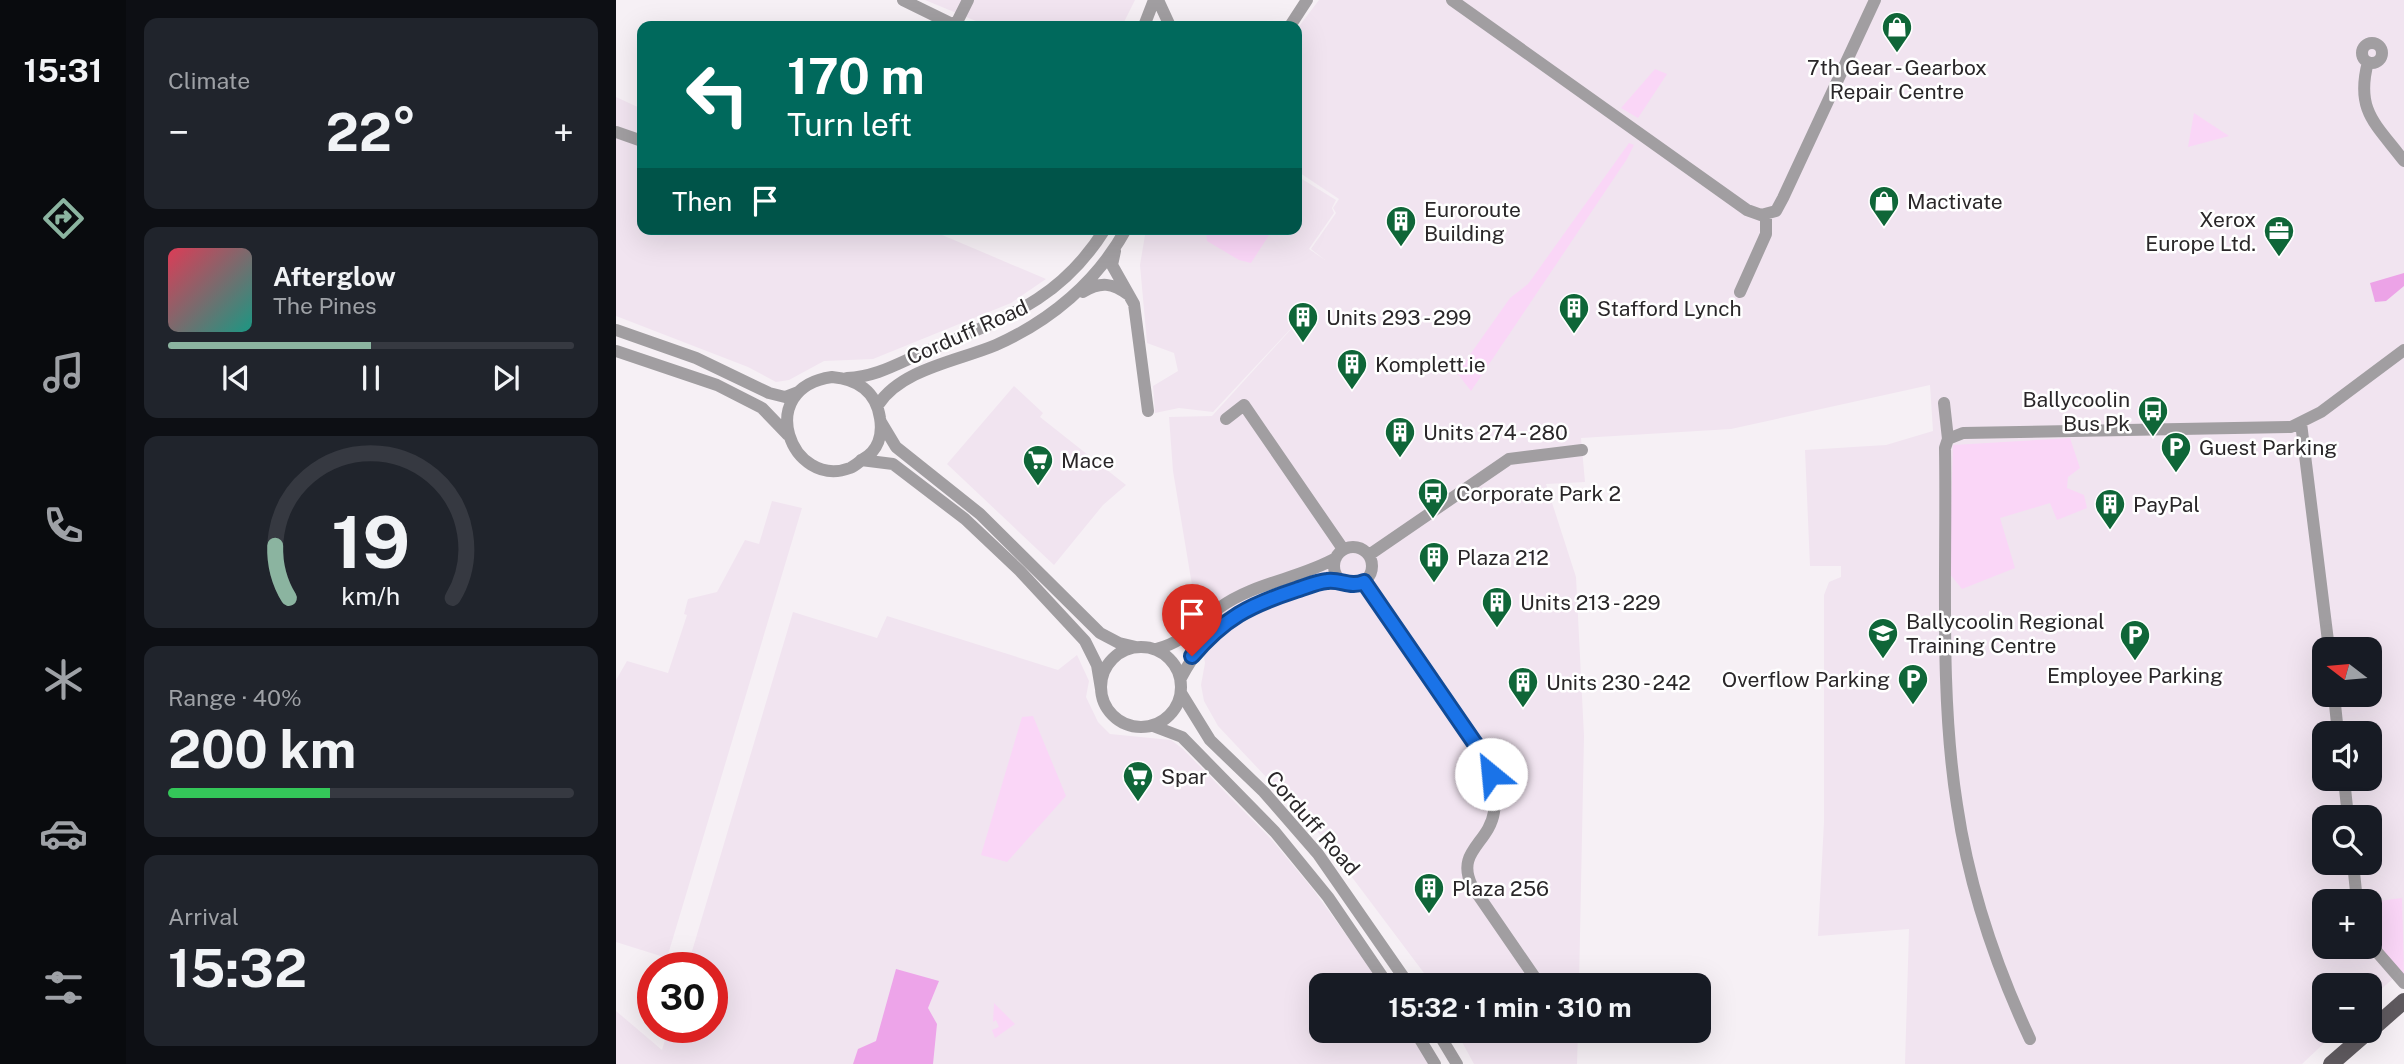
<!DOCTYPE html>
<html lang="en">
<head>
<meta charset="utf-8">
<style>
  :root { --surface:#171b24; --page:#20242c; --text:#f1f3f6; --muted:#9ea1a6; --line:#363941; --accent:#8bb4a0 }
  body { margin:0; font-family:"Public Sans",sans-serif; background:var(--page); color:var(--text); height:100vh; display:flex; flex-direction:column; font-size:26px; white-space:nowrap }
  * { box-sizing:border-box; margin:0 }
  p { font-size:23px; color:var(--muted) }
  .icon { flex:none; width:38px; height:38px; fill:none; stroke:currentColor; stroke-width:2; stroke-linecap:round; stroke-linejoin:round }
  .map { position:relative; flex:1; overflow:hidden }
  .details { display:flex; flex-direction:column; gap:18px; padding:18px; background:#0d0f14; width:490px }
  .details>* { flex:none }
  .hud { position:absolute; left:21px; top:21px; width:665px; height:214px; border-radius:14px; box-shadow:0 7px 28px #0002; background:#00695c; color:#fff; overflow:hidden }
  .needle { width:46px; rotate:286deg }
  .buttons { position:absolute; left:1696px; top:637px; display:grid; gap:14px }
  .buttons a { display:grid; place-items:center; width:70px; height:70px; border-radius:14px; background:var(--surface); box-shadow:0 7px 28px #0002; font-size:35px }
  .speed { position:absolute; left:21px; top:952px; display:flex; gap:14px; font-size:35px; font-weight:700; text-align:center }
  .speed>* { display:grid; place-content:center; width:91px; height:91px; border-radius:50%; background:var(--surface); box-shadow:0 7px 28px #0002; line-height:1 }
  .speed .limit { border:10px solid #d22; background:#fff; color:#111 }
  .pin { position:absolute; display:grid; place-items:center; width:60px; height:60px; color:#fff; margin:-72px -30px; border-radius:50% 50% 50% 0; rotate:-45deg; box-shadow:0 0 7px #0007 }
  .pin .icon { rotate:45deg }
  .me { position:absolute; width:77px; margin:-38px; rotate:332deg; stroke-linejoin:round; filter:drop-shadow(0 0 5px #0008) }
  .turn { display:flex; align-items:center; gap:24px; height:147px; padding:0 35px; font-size:32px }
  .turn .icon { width:91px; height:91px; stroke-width:2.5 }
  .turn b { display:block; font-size:49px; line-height:60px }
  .then { display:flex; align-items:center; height:66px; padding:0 35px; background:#0003; gap:14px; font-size:26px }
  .big { font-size:52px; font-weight:700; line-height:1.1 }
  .details .tile { flex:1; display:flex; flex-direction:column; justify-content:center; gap:10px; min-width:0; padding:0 24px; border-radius:14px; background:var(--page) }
  .details .dial { align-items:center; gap:0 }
  .dial svg { height:182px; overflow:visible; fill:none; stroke:var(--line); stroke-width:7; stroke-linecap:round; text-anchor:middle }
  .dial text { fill:var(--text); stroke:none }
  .song { display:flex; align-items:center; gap:21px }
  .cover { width:84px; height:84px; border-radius:10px; background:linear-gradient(135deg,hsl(350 70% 55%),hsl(170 70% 35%)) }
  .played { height:7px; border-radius:4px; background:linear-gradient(90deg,var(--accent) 50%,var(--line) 50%) }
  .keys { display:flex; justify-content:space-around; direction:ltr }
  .heat { display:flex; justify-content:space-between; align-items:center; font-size:38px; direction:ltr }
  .charge { height:10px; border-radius:5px; background:linear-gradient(90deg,#34c759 40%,var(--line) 0) }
  .trip { position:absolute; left:693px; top:973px; width:402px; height:70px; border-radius:14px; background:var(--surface); box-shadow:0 7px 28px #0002; font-weight:700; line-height:70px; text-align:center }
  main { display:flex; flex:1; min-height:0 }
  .menu { display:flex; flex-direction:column; width:126px; justify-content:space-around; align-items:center; background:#090b0e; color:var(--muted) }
  .menu .icon { width:49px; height:49px }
  .menu .active { color:var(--accent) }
  .menu b { font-size:32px; color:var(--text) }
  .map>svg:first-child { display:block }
  .built { fill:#f1e4f0; fill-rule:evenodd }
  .green { fill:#fad6f7 }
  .forest { fill:#eda4e9 }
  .water { fill:#eca3e7 }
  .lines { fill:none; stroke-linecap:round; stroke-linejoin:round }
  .minor { stroke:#a19ea1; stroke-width:12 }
  .major { stroke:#5f5a5f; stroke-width:16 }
  .route-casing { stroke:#114b97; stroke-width:18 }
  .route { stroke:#1a73e8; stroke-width:12 }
  .labels { text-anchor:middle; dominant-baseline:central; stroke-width:5; stroke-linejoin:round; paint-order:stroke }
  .poi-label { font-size:21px; fill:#2a2729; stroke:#fff; text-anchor:start }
  .street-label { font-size:21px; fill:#2a2729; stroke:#fff }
</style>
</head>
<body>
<main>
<nav class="menu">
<b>15:31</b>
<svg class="icon active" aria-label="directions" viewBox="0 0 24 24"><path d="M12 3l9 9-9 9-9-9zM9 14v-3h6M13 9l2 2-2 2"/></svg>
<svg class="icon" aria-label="music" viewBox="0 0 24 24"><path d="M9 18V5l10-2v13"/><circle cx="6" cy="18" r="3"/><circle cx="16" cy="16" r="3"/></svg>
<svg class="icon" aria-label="phone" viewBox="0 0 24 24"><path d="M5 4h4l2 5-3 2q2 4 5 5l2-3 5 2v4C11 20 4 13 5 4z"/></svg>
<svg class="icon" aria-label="climate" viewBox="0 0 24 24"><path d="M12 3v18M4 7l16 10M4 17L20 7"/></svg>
<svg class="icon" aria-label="car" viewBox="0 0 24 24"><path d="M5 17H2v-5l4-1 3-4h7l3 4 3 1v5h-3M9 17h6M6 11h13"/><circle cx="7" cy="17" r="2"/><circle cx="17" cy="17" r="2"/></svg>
<svg class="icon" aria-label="filters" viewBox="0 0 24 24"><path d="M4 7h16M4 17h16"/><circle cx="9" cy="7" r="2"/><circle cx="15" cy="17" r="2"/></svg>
</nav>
<section class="details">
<div class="tile"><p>Climate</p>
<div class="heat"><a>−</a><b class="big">22°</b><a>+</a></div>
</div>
<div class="tile">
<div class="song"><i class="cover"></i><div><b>Afterglow</b><p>The Pines</p></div></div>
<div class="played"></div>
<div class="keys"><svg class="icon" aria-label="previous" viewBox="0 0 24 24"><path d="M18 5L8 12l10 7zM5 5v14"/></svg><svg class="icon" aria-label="pause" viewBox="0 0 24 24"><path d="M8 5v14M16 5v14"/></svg><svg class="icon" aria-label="next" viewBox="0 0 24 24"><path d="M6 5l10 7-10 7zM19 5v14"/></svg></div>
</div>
<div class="tile dial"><svg viewBox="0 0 100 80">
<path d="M14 69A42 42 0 1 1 86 69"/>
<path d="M14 69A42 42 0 0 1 8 46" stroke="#8bb4a0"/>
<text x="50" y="56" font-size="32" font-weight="700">19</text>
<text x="50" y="72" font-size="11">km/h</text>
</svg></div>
<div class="tile"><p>Range · 40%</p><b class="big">200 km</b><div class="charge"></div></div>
<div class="tile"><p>Arrival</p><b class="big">15:32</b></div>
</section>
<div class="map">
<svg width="1788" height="1064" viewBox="0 0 1788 1064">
  <rect width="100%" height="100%" fill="#f6f0f5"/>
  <path class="built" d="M309,0H519L506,26H372Z
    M703,0H1788V969L1754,999V985H1708V1031H1721L1686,1064H1289L1293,929L1202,936L1208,822V595L1213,582L1225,577V566H1194L1189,450L1270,445L1317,431L1314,385L1115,429L965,438L969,482L930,484L960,577L968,736L963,985H817L702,832L602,726L588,701L585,685L589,663L557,471L553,417L596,416L708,293L597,412L563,408L539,413L537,386L562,371L558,353L531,343L524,265L530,229H681V176L720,200L716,208L718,213L693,249L709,260L695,249L720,213L717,208L723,199L681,171V29ZM1708,649H1754V695H1708ZM1708,733H1754V779H1708ZM1708,817H1754V863H1708ZM1708,901H1754V947H1708Z
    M0,97L26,109V229H312L430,279L395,303L257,359L208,361L173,380L160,382L132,367L0,316Z
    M398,386L427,413L424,417L510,485L487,505L438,565L331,464Z
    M156,501L186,508L51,958L0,942V680L11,661L52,673L71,615L68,614L72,599L101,592L129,540L143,544Z
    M177,612L261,638L271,616L442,670L461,655L473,681L470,697L482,722L494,734L555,740L567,749L656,840L696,888L767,985H705V1031H796L815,1064H0V1011L46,1050L53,1027H96V968H71Z
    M840,1031H962L961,1064H858Z"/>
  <path class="green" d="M1039,69L1051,74L1022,118L1005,108Z
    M1578,113L1613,136L1572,147Z
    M1013,143L1018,145L1011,159L855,391L841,373L894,298L912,284Z
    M657,229L635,263L623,260L591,241L590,230Z
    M1454,438L1464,468L1452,477L1451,488L1468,495L1471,508L1441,520L1434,503L1384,518L1399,568L1346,589L1333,573L1337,445Z
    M417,716L450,796L391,862L365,855L406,717Z
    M1786,898L1788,977L1754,939V902Z
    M378,1003L399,1024L379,1038L376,1030L383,1027L380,1020L377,1022Z"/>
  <path class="forest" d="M280,969L323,981L312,1008L321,1024L317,1064H237L242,1049L260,1041Z"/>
  <path class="water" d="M1788,273V286L1770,301L1759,302L1754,283Z"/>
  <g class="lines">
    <path class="minor" d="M287,0L340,26
      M542,0L554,26
      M836,0L1131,210L1145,215L1160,211L1167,198L1259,0
      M339,26L352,0
      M528,26L538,0
      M674,26L691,0
      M1746 53a10 10 0 1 1 20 0a10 10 0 1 1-20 0Z
      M1752,62C1739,111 1760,124 1788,161
      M0,132L26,141
      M499,251L496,265L518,304L532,411
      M467,292C485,281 496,283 513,295
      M1124,292L1150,234V215
      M0,330L80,358L153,393L169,397L182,392
      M0,351L101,385L146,408L172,435
      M216,377C241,379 260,391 264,418C267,435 262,451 247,459C243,462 239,466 234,468C175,490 137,388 216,377Z
      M231,378C261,377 284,362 311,351C385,319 443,303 489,229
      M1328,403L1332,439L1329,448C1331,563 1323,692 1341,805C1353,887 1379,964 1414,1039
      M262,405C285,369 342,361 380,345C434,321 481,282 510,229
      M610,419L628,405L727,549
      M265,422L280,447L364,514L484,633L503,643L520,647
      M1685,423L1713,649
      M1332,439L1347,433L1675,427L1705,412L1788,350
      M245,460L277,464L349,519L404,571L469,641L481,665L485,689
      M718 566a19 19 0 1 1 38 0a19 19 0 1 1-38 0Z
      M753,555L893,459L966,450
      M748,582L869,758C875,775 881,793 878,812C873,844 839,851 856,886L924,985
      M485 687a40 40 0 1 1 80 0a40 40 0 1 1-80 0Z
      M540,649C567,643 582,624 603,608C639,582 683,579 720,558
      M565,678C591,628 623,608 677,591C693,586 709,579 725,581
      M565,693L594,740L648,792L702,854L793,985
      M1718,695L1722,733
      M537,726L566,737L659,832L712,897L772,985
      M1728,779L1732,817
      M1737,863L1741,901
      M1754,944L1788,983
      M799,1031L819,1064
      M821,1031L841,1064"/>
    <path class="major" d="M1754,1031L1788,1001
      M1715,1064L1753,1031"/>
  </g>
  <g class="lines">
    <g class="route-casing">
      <path id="route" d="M576,656C608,618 634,605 680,590C690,587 700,582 711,581C725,579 734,588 748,582L860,745L875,774"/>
    </g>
    <use href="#route" class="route"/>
  </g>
  <defs>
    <g id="shop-pin" transform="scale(1.575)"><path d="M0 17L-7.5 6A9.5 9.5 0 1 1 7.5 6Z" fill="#0f6638" stroke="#fff"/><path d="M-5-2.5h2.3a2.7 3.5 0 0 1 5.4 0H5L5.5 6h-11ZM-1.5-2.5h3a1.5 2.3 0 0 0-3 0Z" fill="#fff"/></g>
    <g id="building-pin" transform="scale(1.575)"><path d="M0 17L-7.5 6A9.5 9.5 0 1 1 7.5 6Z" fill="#0f6638" stroke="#fff"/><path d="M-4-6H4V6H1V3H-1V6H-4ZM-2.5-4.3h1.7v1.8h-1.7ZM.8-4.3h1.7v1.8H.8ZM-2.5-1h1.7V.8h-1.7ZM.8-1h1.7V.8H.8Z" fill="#fff"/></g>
    <g id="office-pin" transform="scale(1.575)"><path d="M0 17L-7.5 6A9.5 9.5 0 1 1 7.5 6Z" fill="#0f6638" stroke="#fff"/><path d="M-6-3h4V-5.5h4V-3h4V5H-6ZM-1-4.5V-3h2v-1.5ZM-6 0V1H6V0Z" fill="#fff"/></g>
    <g id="bus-pin" transform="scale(1.575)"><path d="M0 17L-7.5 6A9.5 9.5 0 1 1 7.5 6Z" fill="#0f6638" stroke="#fff"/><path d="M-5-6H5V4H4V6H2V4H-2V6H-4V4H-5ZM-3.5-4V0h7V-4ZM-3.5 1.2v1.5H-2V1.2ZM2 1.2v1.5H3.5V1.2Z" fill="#fff"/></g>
    <g id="parking-pin" transform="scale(1.575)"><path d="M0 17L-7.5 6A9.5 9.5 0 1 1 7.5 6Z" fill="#0f6638" stroke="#fff"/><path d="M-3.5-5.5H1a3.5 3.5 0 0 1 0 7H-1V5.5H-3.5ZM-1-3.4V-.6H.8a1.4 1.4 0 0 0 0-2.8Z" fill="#fff"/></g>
    <g id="supermarket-pin" transform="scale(1.575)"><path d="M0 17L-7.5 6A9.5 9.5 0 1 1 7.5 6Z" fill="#0f6638" stroke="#fff"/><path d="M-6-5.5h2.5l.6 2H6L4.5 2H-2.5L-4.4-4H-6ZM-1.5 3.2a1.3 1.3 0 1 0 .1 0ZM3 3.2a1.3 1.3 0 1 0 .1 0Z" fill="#fff"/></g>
    <g id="university-pin" transform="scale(1.575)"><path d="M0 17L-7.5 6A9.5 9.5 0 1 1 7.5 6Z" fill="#0f6638" stroke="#fff"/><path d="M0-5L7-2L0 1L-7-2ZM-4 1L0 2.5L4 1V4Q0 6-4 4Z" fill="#fff"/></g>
  </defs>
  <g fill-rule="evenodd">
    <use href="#shop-pin" x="1281" y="27"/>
    <use href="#shop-pin" x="1268" y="201"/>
    <use href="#building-pin" x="785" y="221"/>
    <use href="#office-pin" x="1663" y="231"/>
    <use href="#building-pin" x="958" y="308"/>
    <use href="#building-pin" x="687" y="317"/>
    <use href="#building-pin" x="736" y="364"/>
    <use href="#bus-pin" x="1537" y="411"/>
    <use href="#building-pin" x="784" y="432"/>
    <use href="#parking-pin" x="1560" y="447"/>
    <use href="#supermarket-pin" x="422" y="460"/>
    <use href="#bus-pin" x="817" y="493"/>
    <use href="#building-pin" x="1494" y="504"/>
    <use href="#building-pin" x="818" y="557"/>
    <use href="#building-pin" x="881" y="602"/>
    <use href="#university-pin" x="1267" y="633"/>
    <use href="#parking-pin" x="1519" y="635"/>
    <use href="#parking-pin" x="1297" y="679"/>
    <use href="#building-pin" x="907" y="682"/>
    <use href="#supermarket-pin" x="522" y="776"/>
    <use href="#building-pin" x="813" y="888"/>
  </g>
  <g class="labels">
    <g class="poi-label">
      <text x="1281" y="67" text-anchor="middle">7th Gear - Gearbox<tspan x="1281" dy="24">Repair Centre</tspan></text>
      <text x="1291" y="201">Mactivate</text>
      <text x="808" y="209">Euroroute<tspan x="808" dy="24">Building</tspan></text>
      <text x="1640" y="219" text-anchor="end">Xerox<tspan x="1640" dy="24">Europe Ltd.</tspan></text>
      <text x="981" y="308">Stafford Lynch</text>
      <text x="710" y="317">Units 293 - 299</text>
      <text x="759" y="364">Komplett.ie</text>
      <text x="1514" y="399" text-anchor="end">Ballycoolin<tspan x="1514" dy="24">Bus Pk</tspan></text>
      <text x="807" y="432">Units 274 - 280</text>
      <text x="1583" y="447">Guest Parking</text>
      <text x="445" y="460">Mace</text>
      <text x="840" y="493">Corporate Park 2</text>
      <text x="1517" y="504">PayPal</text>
      <text x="841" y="557">Plaza 212</text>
      <text x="904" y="602">Units 213 - 229</text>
      <text x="1290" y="621">Ballycoolin Regional<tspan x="1290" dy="24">Training Centre</tspan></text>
      <text x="1519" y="675" text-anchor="middle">Employee Parking</text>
      <text x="1274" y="679" text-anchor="end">Overflow Parking</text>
      <text x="930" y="682">Units 230 - 242</text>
      <text x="545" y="776">Spar</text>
      <text x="836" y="888">Plaza 256</text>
    </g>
    <g class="street-label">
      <text transform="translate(351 332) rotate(-24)">Corduff Road</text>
      <text transform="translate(697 823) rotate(49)">Corduff Road</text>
    </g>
  </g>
</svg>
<div class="buttons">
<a><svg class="needle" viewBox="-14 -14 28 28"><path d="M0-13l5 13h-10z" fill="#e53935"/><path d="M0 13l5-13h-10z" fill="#9ea1a6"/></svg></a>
<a><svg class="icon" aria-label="sound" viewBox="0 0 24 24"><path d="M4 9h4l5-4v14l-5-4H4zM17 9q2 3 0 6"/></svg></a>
<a><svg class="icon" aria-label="search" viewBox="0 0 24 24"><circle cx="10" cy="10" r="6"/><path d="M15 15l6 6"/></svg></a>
<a>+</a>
<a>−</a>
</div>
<div class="speed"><div class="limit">30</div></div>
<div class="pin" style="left:576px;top:656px;background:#d93025"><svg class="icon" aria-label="arrive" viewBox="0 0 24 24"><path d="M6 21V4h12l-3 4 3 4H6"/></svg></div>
<svg class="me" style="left:875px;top:774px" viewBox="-20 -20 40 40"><circle r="19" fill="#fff"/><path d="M0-13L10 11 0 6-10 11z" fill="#1a73e8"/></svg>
<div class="trip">15:32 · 1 min · 310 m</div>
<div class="hud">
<div class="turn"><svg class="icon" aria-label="left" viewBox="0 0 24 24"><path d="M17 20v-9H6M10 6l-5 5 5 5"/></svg><div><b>170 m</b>Turn left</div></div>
<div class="then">Then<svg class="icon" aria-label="arrive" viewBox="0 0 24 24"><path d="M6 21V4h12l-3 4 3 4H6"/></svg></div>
</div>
</div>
</main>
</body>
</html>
